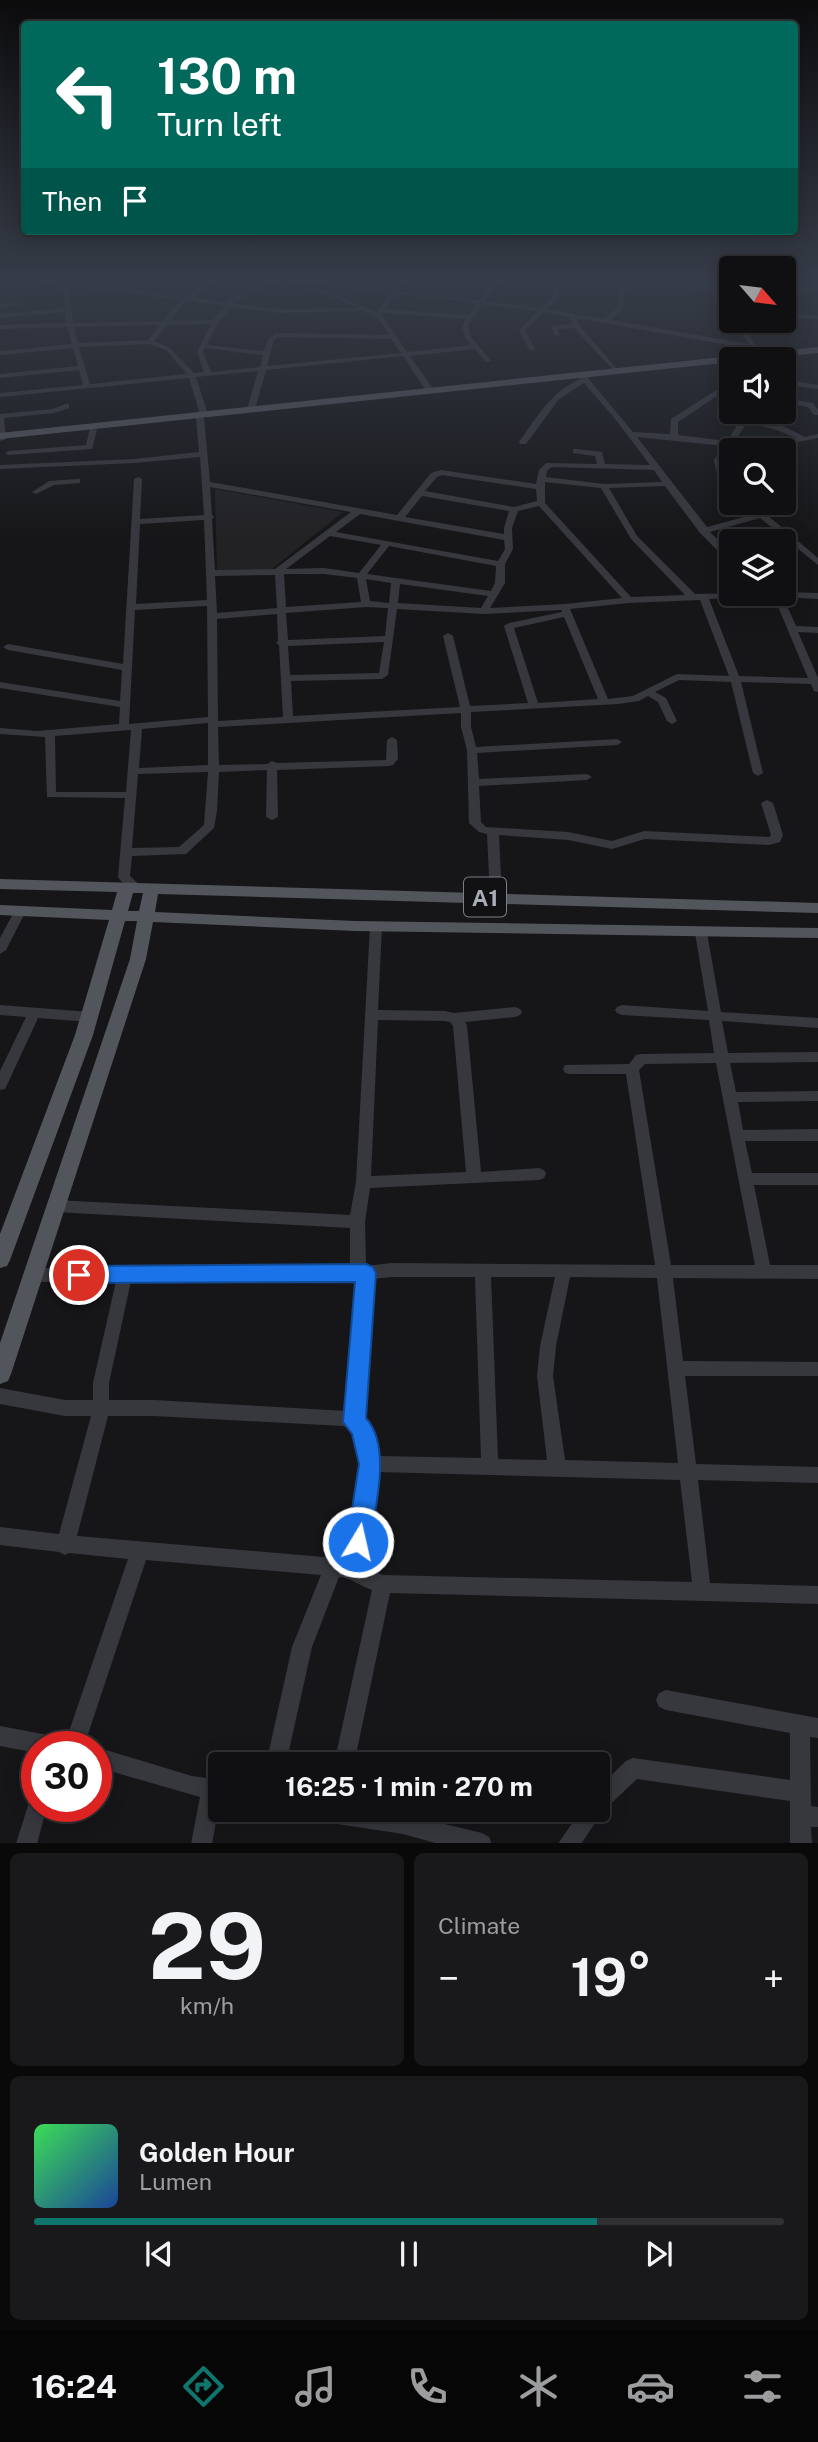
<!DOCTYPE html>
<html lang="en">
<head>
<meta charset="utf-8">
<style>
  :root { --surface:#101012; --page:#19191b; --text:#f1f3f6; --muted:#9c9d9f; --line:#303032; --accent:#0f766e }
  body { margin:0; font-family:"Public Sans",sans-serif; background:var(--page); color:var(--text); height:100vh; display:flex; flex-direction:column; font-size:26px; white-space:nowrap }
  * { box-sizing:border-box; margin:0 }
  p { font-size:23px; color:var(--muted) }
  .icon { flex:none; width:38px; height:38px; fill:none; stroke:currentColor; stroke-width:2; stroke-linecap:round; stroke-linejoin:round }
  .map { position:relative; height:1843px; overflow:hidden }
  .drawer { display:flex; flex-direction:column; gap:10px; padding:10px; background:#09090a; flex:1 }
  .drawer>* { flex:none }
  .guide { position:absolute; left:21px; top:21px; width:777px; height:214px; border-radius:7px; box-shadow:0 4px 18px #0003,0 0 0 2px var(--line); background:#00695c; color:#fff; overflow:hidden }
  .needle { width:46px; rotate:118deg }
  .controls { position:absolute; left:719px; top:256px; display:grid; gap:14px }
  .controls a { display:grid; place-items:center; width:77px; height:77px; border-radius:7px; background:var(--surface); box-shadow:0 4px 18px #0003,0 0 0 2px var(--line); font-size:35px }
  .speed { position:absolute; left:21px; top:1731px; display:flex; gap:14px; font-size:35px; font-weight:700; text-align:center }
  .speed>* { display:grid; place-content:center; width:91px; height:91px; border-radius:50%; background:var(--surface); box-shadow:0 4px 18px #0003,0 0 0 2px var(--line); line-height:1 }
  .speed .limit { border:10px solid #d22; background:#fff; color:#111 }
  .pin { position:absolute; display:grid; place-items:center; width:60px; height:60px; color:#fff; margin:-30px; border:4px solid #fff; border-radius:50%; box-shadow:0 2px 7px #0007 }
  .me { position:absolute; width:77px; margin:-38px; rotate:9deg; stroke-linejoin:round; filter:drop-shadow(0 0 5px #0008) }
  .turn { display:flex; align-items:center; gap:24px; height:147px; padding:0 21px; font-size:32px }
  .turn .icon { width:91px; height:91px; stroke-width:2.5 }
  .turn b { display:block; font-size:49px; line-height:60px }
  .then { display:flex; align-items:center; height:66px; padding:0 21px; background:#0003; gap:14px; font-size:26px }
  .big { font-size:52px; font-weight:700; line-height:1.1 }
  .drawer .card { flex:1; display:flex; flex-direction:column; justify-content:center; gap:10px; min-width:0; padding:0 24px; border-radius:10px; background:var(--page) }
  .drawer .dial { align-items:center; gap:0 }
  .dial b { font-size:91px; line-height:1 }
  .song { display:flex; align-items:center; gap:21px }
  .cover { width:84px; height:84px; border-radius:10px; background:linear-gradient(135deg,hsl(130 70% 55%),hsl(220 70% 35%)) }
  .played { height:7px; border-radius:4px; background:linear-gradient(90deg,var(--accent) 75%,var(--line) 75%) }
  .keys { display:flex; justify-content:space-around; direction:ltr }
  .heat { display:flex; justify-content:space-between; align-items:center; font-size:38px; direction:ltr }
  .drawer .tiles { flex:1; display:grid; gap:10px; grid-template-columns:1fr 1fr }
  .card:last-child { grid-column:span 2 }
  .trip { position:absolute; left:208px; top:1752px; width:402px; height:70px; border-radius:7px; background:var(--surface); box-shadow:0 4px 18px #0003,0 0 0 2px var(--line); font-weight:700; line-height:70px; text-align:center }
  .dock { display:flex; height:112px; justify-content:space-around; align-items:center; background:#060607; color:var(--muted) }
  .dock .icon { width:49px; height:49px }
  .dock .active { color:var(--accent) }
  .dock b { font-size:32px; color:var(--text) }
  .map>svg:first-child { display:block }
  .built { fill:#222225 }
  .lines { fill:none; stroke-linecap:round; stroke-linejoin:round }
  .minor { fill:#37383d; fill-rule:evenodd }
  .major { fill:#53555c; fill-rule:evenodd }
  .route { fill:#1a73e8; stroke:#114b97; stroke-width:2 }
  .labels { text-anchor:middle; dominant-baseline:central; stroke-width:7; stroke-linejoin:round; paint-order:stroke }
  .shield { fill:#111113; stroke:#7b7e86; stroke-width:2 }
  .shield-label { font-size:23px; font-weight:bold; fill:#a8adb8 }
</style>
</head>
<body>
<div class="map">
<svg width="818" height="1844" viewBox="0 0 818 1844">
  <rect width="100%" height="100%" fill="#161618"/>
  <path class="built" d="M215,489L343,512L272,569L217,570Z"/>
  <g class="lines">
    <path class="minor" d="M61,280L187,297L209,280H216L194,298L225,302L269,280H277L233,303L278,309L357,308L334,297L308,290L310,287L338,295L377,313L390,293L285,280H306L392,290L399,280H405L398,291L479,300L493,280H499L485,301L541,308L554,296L550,280H556L560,296L547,309L604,319L617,307L620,280H626V283L712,286L711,284L714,282L718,286H732V290H720L732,309V318L714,289L625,287L623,308L611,320L749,344L731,320L732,319L738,320L758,348L755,350L576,318L579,325L618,370V372L616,373L574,328L557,329L560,335L555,336L551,326L572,324L569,317L544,312L525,330L535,349L532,351L529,349L519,330L538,311L483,304L468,325L471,337L491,361L486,362L475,349L410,356L434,390L430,392H427L403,356L266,370L255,409L251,411L247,409L258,371L196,377L208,414L204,416L200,414L189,378L0,397V393L83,385L79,370L0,378V374L78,366L73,348L0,355V351L72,344L67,327L0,329V325L66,323L65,312L0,318V314L65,308L62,285L0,287V283ZM68,285L180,300L163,321L73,323ZM396,294L477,303L469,315L386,309ZM186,301L221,305L225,307L213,320L170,321ZM232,307L278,313L363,311L377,317L389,335L276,333L268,339L264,351L207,345L218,323ZM383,313L466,319L462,325L465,337L471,345L407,352L382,315ZM211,324L197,352L204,372L194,373L170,348L154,341L167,325ZM160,325L148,340L78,343L74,327ZM278,337L391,339L401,353L267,366L274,340ZM149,344L166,350L187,374L90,384L79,347ZM205,348L263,355L260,367L211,372L203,352Z
      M784,287H818V291H784Z
      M16,302L18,303V305L0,308V304Z
      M784,314L818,315V319L784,318Z
      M577,373H581L588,378L633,432L670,434L671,419L732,380V386L678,422V435L727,441L736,427L739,411H747L745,418L783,426L805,437L818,434V438L783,445L731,446L722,460L726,478L732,484V491L718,479L714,460L724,446L637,437L707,527L759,513L760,511L750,502H759L768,511L766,514L818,558V565L760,518L710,532L732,554V563L729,562L700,533L665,486L609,488L637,536L695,594L784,592L818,593V599L783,597L796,626L818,627V633L798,632L818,678V692L814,691L811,684L741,682L763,773L758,776L753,773L731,682L679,680L655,692L666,698L677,721L672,724L667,721L658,702L648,696L639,701L618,704L471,712V727L476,747L617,739L622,742L617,745L477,753L479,779L587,774L592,777L587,780L479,786L481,822L486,827L568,832L612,841L644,831L769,837L771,835L761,803L767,800L773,803L783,835L780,842L769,845L645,839L612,849L568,840L499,835L502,897L496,901L490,897L487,834L479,832L469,823L467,750L461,727V713L218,727L219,765L267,764L272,761L277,763L386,760L387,740L392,737L397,740L398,759L393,765L389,766L277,770L278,817L272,820L266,817L267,770L219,772L217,811L214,828L186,854L132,856L130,876L145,890L143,893H135L120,880L118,877L125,798L47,797L45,737L0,734V728L37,731L119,724L120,707L0,688V682L120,701L122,670L8,650L3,647L8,644L123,664L134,479L138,477L142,479L140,519L204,515L200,457L134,463L0,469V465L134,459L199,452L196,418L200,416L204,418L210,482L397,515L431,473L441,470L536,484L539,470L546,463L597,464L595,456L573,453V449H576L602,452L605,464L650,465L616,420L584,383L559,399L526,444H520L519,442C536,418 552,391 580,379L575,374ZM745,422L777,430L796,438L765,442H734L744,427ZM551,467L654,470L662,482L604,484L546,477L547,471ZM442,475L536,489L537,501L514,507L425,491L437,477ZM545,482L601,488L631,539L685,595L631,597L545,503ZM210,487L351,512L275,569L215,570L212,519L214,517L212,515ZM422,496L509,511L504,528V534L405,517ZM539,506L622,598L565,604L490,608L505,583V564L513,549L512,528L518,511ZM360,514L504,540L505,549L498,561L336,532ZM204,520L207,600L136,604L140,524ZM330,536L381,545L359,573L324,568L286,569ZM389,546L496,566L495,583L491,591L367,574ZM284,574H324L357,578L361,602L286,607ZM275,575L277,608L217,613L215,576ZM366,579L391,583L389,603L370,601ZM400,584L488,596L481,608L398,603ZM766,597H774L808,678L739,676L709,599ZM700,600L729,676L677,674L633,696L608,699L570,609L629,603ZM207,606L208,717L129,724L135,610ZM366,607L388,608L385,636L288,640L286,613ZM397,609L484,614L561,610L562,612L509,623L504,626L528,703L470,706L453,636L448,633L443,636L460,707L293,716L291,681L382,679L388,675ZM277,614L278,641L276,643L279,645L283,717L218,721L217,619ZM564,617L598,699L538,703L514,628ZM384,642L379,673L290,675L288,646ZM208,723V765L139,768L142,729ZM131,730L126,792H56L55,736ZM208,772L204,825L179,847L132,848L138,774Z
      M784,374L800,382L818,385V389L795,386L784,379Z
      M784,398L813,403L818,410V415H814L808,407L784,402Z
      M66,404H69V408L54,413L4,418L6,439L0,441V414L53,409Z
      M90,428L97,430L92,449L9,455L5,453L9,451L86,445Z
      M77,479H80V483L54,485L36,494L32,492L49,481Z
      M20,907L26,911L6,950L0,954V938L16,908Z
      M376,922L382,926L378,1010L445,1011L454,1013L515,1007L520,1009L522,1012L520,1015L515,1017L465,1022L467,1025L481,1172L539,1168L544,1170L546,1174L544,1178L539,1180L370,1188L365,1222L366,1266L392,1263L655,1265L626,1074H570L565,1073L563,1069L565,1065L629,1064L636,1055L641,1054L714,1053L709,1020L622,1015L617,1013L615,1010L617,1007L622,1005L708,1011L695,933L701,929L707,933L721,1012L818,1018V1028L722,1021L728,1053L818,1052V1062L730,1063L736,1092L818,1091V1101L738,1102L743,1130L818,1129V1141H745L752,1173H818V1185H754L770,1265H818V1279L673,1278L683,1361L818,1362V1376H685L696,1464L818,1467V1483L698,1480L710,1583L818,1586V1604L390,1593L354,1764H334L372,1590C360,1586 352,1578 339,1577L312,1647L286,1764H266L292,1647L321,1575L146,1560L84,1746H64L128,1559L69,1553L65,1555L59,1552L0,1545V1527L59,1534L91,1416H65L0,1404V1388L65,1400H93V1383L116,1281L33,1282L27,1280L25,1275L27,1270L33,1268L350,1266V1228L55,1212L50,1210L48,1206L50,1202L55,1200L350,1215L356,1182L370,926ZM378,1020L445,1021L450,1022L453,1026L466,1172L371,1176ZM716,1063L755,1265H671L639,1070L645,1064ZM392,1277H475L481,1458L377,1456L375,1443L364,1419L373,1279ZM491,1277H555L540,1346L537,1376L547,1460L498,1459ZM570,1277L657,1278L678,1463L565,1460L553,1376L556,1346ZM358,1280L347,1411L154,1400H109V1383L131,1281ZM108,1416H154L343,1426C377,1438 352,1532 347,1559L77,1536ZM377,1472L680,1480L692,1582L383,1575L372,1571L364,1565L376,1497Z
      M0,1005L90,1012L95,1014L97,1017L95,1020L90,1022L38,1018L7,1085L5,1089L0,1090V1071L26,1017L0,1015Z
      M666,1690L818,1718V1738L810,1737L811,1806L818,1807V1827H811L812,1844H790V1801L637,1779L603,1811L581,1844H558L581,1810H598V1788L626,1761L633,1758L790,1780V1733L666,1710L659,1707L656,1700L659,1693Z
      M0,1726L53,1736L60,1739L63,1746H37V1753L0,1746Z
      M96,1747L192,1776L220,1780V1800L212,1844H191L200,1797L96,1767Z
      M37,1796V1806H47L37,1844H16L30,1799Z
      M301,1810H376L403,1814L482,1833L489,1837L492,1844H439L403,1834L311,1820L304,1817Z"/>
    <path class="major" d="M818,347V353L760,359H732V362L0,439V433Z
      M0,879L818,903V913L158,894L155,912L355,921L818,928V938L355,931L153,922L146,959L11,1374L8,1381L0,1384V1343L130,959L137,921H125L93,1035L10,1260L7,1266L0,1268V1234L75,1035L109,920L0,915V905L112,910L117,892L0,889ZM133,893H143L139,911H128Z"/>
  </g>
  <linearGradient id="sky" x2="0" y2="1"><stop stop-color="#0c0c0d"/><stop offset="0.52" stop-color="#363c48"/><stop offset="1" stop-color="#363c48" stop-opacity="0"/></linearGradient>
  <rect width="818" height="538" fill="url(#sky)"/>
  <path class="route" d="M366,1264L373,1267L376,1273L366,1418C392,1447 375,1508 370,1542L367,1551L358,1554L350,1551L347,1542L359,1464L352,1434L343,1422L355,1282L79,1283L72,1281L69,1275L72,1269L79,1266Z"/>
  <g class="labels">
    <rect class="shield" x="464" y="877.5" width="42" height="39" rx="5"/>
    <g class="shield-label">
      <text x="485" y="897">A1</text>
    </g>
  </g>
</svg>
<div class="controls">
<a><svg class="needle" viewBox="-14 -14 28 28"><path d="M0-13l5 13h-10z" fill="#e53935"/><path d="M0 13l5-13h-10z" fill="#9c9d9f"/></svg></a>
<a><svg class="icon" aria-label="sound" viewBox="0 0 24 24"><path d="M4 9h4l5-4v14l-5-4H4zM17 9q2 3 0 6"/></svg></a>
<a><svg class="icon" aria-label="search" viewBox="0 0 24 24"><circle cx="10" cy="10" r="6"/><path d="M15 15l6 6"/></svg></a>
<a><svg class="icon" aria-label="layers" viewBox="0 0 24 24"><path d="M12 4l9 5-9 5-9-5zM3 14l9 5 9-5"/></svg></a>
</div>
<div class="speed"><div class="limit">30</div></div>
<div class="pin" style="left:79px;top:1275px;background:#d93025"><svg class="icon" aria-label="arrive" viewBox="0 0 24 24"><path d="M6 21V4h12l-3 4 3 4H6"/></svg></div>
<svg class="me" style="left:358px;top:1542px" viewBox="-20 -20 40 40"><circle r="17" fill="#1a73e8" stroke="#fff" stroke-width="3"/><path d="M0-11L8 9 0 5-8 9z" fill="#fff"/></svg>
<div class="trip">16:25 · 1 min · 270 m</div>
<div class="guide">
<div class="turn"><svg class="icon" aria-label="left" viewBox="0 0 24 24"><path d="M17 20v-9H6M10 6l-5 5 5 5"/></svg><div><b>130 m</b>Turn left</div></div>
<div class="then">Then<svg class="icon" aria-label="arrive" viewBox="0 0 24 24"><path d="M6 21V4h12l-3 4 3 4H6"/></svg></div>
</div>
</div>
<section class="drawer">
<div class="tiles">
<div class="card dial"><b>29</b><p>km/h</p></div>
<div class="card"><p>Climate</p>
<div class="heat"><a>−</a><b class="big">19°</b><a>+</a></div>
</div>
<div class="card">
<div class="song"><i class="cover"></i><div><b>Golden Hour</b><p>Lumen</p></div></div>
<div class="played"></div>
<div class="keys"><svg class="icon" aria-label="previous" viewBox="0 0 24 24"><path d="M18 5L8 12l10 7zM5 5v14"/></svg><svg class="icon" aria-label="pause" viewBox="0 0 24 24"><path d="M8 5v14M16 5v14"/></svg><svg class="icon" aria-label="next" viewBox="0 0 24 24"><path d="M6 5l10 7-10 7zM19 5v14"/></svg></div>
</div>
</div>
</section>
<nav class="dock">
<b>16:24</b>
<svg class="icon active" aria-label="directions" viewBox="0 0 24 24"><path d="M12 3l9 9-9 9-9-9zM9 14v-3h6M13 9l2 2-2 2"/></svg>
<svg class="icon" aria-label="music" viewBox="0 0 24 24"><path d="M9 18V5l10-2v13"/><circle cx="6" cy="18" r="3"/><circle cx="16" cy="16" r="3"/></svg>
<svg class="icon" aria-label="phone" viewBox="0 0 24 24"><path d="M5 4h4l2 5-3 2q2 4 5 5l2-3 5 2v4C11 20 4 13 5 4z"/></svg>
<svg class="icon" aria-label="climate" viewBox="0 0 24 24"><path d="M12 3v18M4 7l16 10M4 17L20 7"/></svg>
<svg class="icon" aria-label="car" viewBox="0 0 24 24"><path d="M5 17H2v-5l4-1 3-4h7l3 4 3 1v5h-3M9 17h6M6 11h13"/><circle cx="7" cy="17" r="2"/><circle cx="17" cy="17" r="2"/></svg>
<svg class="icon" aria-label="filters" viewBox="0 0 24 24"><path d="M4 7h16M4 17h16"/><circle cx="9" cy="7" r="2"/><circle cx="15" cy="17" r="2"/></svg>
</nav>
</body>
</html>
